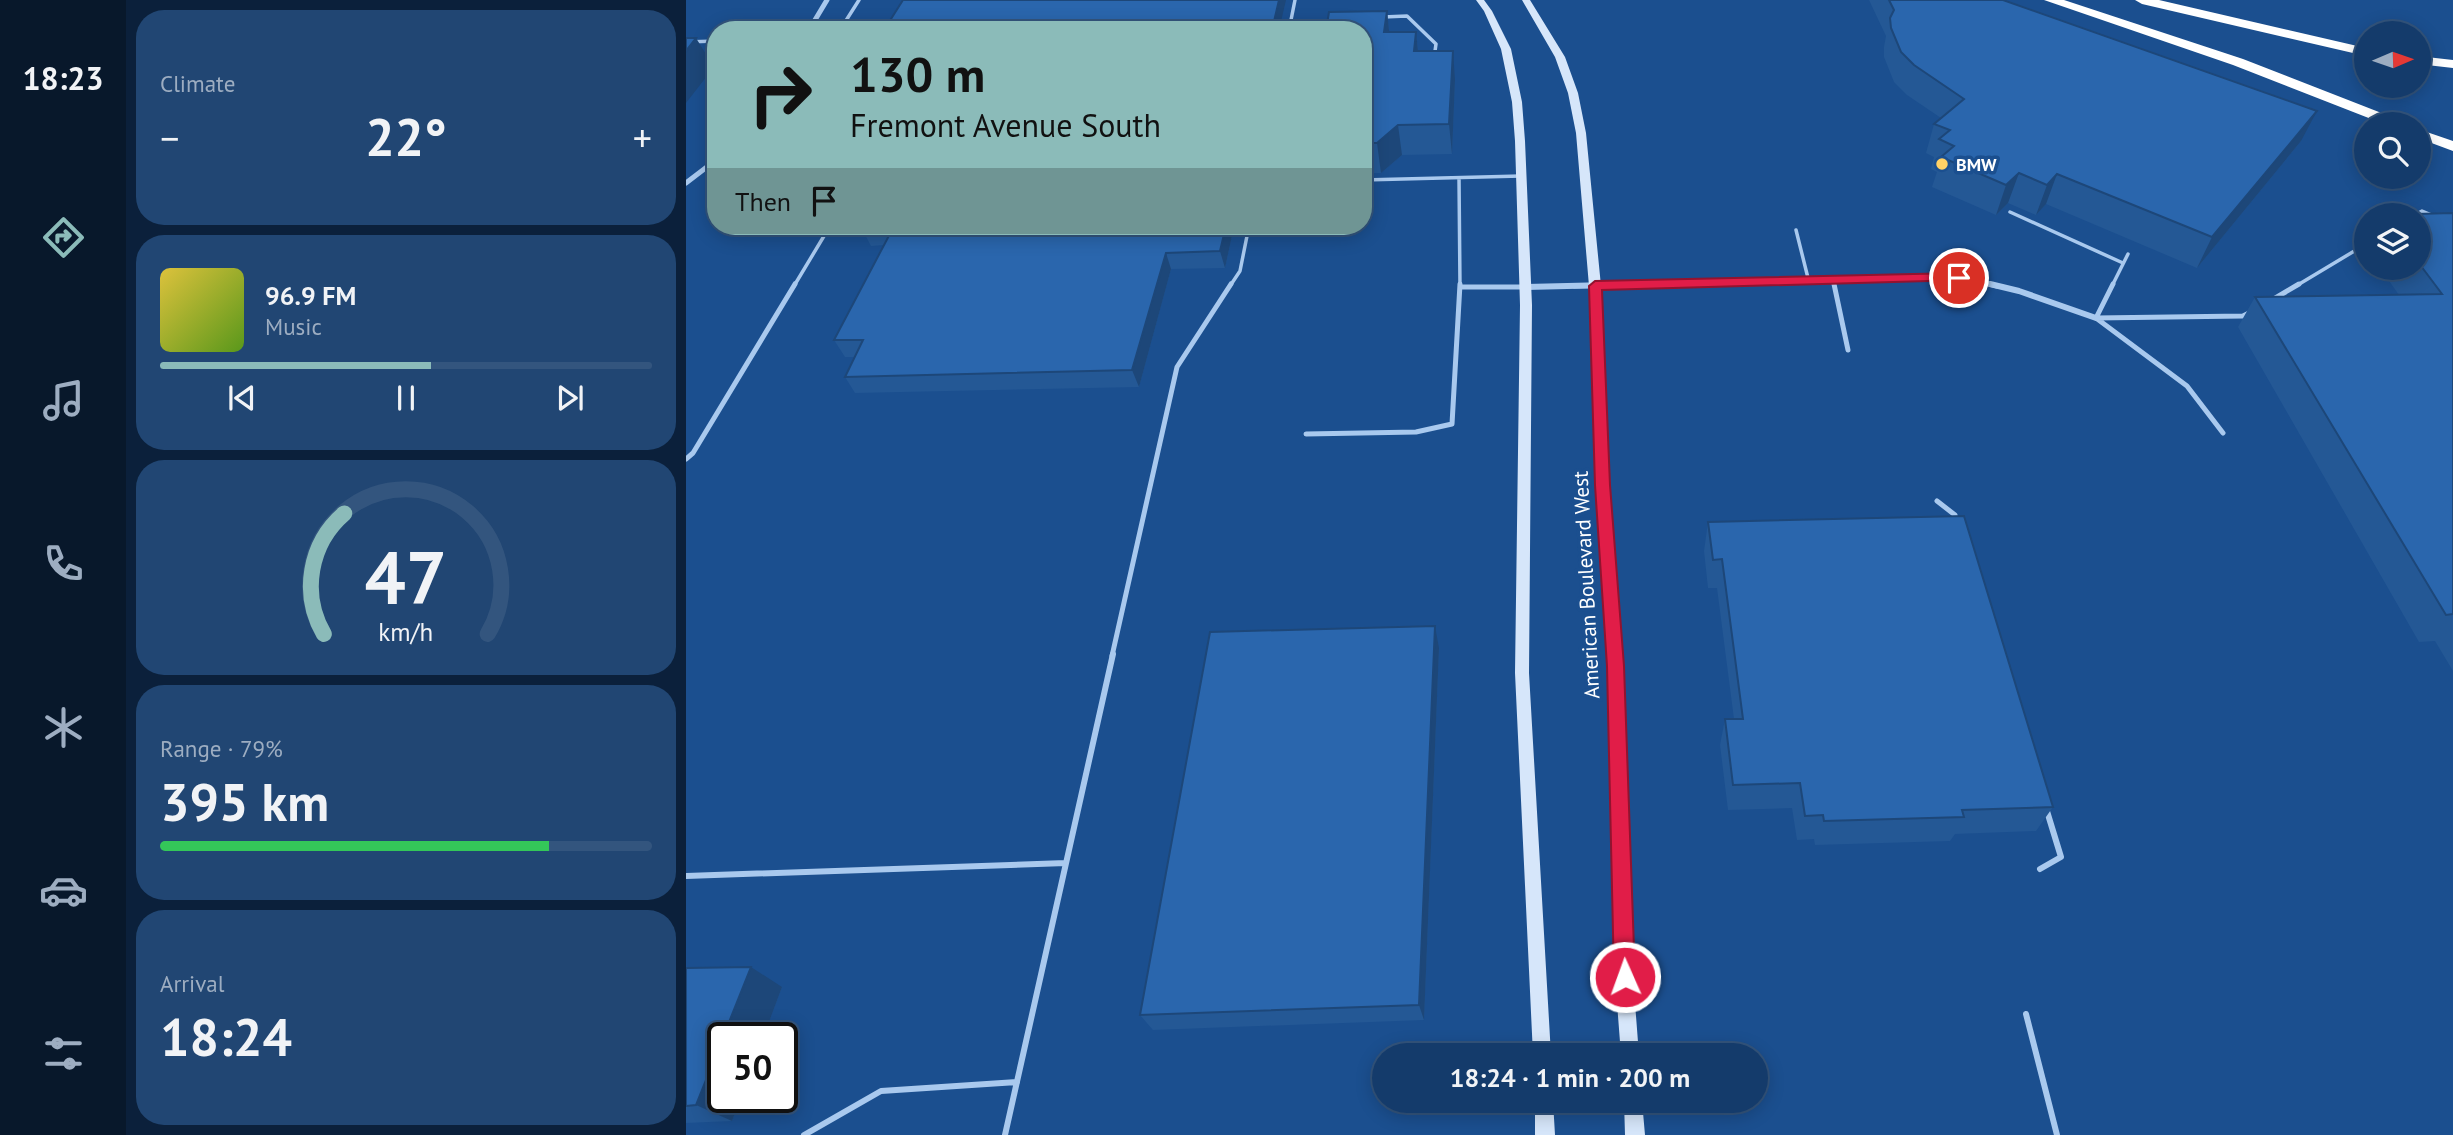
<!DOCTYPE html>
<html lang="en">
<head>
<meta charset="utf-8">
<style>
  :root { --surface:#143b6b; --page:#214673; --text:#f1f3f6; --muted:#9dadc1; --line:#33557e; --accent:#8bbbb9 }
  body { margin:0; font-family:"PT Sans",sans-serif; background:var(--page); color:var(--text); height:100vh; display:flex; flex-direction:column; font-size:26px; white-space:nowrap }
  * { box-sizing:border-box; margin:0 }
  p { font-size:23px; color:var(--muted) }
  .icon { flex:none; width:38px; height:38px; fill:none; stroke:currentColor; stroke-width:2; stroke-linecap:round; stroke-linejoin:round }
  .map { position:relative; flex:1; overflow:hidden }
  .drawer { display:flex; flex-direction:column; gap:10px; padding:10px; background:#0b203b; width:560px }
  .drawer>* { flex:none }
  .banner { position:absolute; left:21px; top:21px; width:665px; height:214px; border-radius:28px; box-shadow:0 4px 18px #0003,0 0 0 2px var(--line); background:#8bbbb9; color:#111; overflow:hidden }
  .needle { width:46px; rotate:88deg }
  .controls { position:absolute; left:1668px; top:21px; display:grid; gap:14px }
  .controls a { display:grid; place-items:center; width:77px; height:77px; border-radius:50%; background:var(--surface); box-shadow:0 4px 18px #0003,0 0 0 2px var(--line); font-size:35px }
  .speed { position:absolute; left:21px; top:1022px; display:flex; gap:14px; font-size:35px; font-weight:700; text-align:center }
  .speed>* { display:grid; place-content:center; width:91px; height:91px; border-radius:50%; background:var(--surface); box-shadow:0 4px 18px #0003,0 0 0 2px var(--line); line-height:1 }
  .speed .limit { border:4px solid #111; border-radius:10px; background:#fff; color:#111 }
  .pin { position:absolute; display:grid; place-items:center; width:60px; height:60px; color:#fff; margin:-30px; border:4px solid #fff; border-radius:50%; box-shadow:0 2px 7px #0007 }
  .me { position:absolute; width:77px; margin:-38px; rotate:358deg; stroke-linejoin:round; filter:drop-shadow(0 0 5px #0008) }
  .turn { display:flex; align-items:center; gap:24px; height:147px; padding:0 28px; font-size:32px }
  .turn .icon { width:91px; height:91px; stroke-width:2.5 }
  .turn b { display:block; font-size:49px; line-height:60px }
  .then { display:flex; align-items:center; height:66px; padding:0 28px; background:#0003; gap:14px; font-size:26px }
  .big { font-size:52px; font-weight:800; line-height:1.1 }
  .drawer .tile { flex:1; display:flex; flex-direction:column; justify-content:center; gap:10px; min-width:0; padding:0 24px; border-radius:28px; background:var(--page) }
  .drawer .dial { align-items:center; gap:0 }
  .dial svg { height:182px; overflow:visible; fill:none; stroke:var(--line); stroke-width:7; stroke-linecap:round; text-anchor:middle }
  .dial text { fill:var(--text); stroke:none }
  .song { display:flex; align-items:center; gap:21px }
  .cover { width:84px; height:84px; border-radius:10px; background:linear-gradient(135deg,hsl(50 70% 55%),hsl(90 70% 35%)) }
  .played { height:7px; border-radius:4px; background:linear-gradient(90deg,var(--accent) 55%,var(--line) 55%) }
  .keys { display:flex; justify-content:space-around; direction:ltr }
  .heat { display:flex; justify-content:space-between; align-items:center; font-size:38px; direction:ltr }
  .charge { height:10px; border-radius:5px; background:linear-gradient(90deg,#34c759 79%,var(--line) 0) }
  .trip { position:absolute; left:686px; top:1043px; width:396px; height:70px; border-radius:35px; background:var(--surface); box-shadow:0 4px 18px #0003,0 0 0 2px var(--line); font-weight:800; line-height:70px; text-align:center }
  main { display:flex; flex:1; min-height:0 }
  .tabs { display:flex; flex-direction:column; width:126px; justify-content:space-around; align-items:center; background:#08182b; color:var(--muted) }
  .tabs .icon { width:49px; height:49px }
  .tabs .current { color:var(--accent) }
  .tabs b { font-size:32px; color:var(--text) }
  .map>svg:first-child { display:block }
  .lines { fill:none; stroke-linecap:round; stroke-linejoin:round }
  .lane-far2 { stroke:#a9c9ee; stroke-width:3.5 }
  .lane-far1 { stroke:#a9c9ee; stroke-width:5 }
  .lane { stroke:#a9c9ee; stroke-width:6 }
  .street-far1 { stroke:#a9c9ee; stroke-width:5 }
  .street { stroke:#a9c9ee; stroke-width:6 }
  .secondary { fill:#d6e6fa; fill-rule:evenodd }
  .highway { fill:#fff; fill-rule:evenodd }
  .wall { fill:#245895 }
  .shaded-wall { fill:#1d4779 }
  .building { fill:#2a66ad; stroke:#1d4779; stroke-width:2 }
  .route { fill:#e11d48; stroke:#92132f; stroke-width:2 }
  .poi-dot { fill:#ffd166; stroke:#1b4f8f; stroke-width:2.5 }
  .labels { text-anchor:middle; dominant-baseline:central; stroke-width:7; stroke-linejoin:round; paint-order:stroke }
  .far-poi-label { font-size:18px; font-weight:bold; fill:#fff; stroke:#1b4f8f; text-anchor:start }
  .street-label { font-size:21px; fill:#fff; stroke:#1b4f8f }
</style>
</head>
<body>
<main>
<nav class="tabs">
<b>18:23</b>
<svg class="icon current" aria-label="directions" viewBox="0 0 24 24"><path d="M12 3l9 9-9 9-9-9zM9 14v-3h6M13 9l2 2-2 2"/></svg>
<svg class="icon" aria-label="music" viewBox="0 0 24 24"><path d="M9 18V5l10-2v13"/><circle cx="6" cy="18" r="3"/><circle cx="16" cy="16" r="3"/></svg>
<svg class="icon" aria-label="phone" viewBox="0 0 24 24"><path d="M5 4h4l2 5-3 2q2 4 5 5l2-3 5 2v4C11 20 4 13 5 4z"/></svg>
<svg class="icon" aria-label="climate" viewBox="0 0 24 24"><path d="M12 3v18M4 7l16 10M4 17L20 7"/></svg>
<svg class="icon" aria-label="car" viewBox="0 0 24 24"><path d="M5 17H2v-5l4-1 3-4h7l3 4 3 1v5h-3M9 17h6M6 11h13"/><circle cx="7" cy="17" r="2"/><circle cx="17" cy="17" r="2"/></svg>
<svg class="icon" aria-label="filters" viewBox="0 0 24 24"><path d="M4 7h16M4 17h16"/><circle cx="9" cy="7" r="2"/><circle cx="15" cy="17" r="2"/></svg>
</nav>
<section class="drawer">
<div class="tile"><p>Climate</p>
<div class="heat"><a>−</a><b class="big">22°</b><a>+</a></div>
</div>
<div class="tile">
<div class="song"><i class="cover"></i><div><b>96.9 FM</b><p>Music</p></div></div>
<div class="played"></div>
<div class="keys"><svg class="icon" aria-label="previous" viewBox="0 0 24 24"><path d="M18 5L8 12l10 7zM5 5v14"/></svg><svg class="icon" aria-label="pause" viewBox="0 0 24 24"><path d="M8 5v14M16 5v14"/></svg><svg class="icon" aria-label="next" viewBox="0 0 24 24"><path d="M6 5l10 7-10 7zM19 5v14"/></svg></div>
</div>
<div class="tile dial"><svg viewBox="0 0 100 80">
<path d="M14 69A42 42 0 1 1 86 69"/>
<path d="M14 69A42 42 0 0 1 23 16" stroke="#8bbbb9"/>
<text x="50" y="56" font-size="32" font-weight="700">47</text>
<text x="50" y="72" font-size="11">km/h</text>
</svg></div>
<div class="tile"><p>Range · 79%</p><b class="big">395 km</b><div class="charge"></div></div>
<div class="tile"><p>Arrival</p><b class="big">18:24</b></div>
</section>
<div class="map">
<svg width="1767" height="1135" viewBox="0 0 1767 1135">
  <rect width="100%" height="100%" fill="#1b4f8f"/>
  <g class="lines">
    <path class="lane-far2" d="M697,17L721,16L750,44L748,58
      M154,30L173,0
      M603,30L609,0
      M0,42L30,41
      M773,178L774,286
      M677,180L835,176
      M1324,212L1437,263
      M1729,215L1736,211L1748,216
      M1110,230L1123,282
      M1147,281L1148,286
      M108,286L144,226
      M544,286L554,271L563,226
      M1426,286L1442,254
      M1610,286L1680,244"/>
    <path class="lane-far1" d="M1148,284L1162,350
      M774,287H840
      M1586,300L1613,284
      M1410,318L1557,316L1563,313
      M1410,318L1501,386L1537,433
      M1410,318L1427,284
      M620,434L730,432L766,424L774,284
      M0,459L7,453L109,284
      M1251,501L1269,515L1271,521
      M426,656L491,367L545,284"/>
    <path class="lane" d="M1354,869L1375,857L1360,808
      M0,876L380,863
      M1340,1014L1371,1135
      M118,1135L195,1091L331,1082
      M319,1135L427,654"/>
    <path class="street-far1" d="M123,30L141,0
      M0,183L30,160
      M888,286L1273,277L1311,286"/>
    <path class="street" d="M1304,284L1333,291L1410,318
      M840,287L964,284"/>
    <path class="secondary" d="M790,0H798L806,11L825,49L836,102L839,141L846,305L843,673L865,1055H847L829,673L834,305L829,141L826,102L815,49L798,11Z
      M836,0H844L879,57L892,93L900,133L915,286L924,485L936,666L947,977L953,1055H935L929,977L922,666L910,485L903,286L890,133L882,93L869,57Z
      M849,1101H867L869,1135H849Z
      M938,1101H956L959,1135H939Z"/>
    <path class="highway" d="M1358,0H1378L1557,59L1716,121L1718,124H1698L1547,65Z
      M1449,0H1473L1680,48V56L1456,4Z
      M1732,56L1767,60V68L1732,64Z
      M1732,129L1767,141V151L1732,138Z"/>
  </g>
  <path class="wall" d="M1183,0H1317L1615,141L1511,268L1360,204L1350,215L1322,203L1310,215L1246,187L1251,172L1245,169L1248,157L1240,153L1248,124L1255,118L1221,95L1208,82L1198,57V47L1200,36Z
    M701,11L703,32H730L732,51L769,80L766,154L716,155L695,173H677V30Z
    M1767,213V671L1749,641L1733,642L1552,327L1569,297L1713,295L1694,268H1732V215Z
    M548,226L539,268L485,269L453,387L169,393L159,377L168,357H159L148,340L198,245L185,246L176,229Z
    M1022,522L1367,807L1350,831L1269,834L1264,841L1129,845L1128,839L1111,840L1106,808L1042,810L1034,745L1039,719H1048L1031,588H1022L1018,551Z
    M753,648L738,1020L467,1030L454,1015Z
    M0,968L96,987L46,1121L0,1123Z"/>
  <path class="shaded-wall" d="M593,0H600L593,30H586Z
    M701,11L704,40L698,32Z
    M730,32L733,61L728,51Z
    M10,38L28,67L0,103V51Z
    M767,51L769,80L766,154L763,124Z
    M1631,111L1615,141L1511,268L1526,237Z
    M712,125L716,155L695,173L691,143Z
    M1333,173L1322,203L1310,215L1320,185Z
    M1371,174L1360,204L1350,215L1361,185Z
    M540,226H548L539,268L534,251Z
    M480,253L485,269L453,387L446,370Z
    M749,626L753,648L738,1020L733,1005Z
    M65,967L96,987L77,1038H37Z
    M37,1038V1097H55L46,1121L10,1105Z"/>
  <path class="building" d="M217,0H593L586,30H198Z
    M1203,0H1317L1631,111L1526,237L1371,174L1361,185L1333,173L1320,185L1255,157L1268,146L1253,139L1264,130L1248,124L1278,99L1228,65L1215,52L1205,28L1204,18L1208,10Z
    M701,11L698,32H730L728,51H767L763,124L712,125L691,143H677V30H640L643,12Z
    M0,38H10L0,51Z
    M1767,213V614L1760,615L1569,297L1756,294L1732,262V215H1727L1729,214Z
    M178,226H540L534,251L480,253L446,370L159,377L177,340H148L207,228L176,229Z
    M1278,516L1367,807L1276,810L1278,817L1138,821L1137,815L1119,816L1114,783L1047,785L1039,719H1057L1036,559L1027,560L1022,522Z
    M749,626L733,1005L454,1015L524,632Z
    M65,967L10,1105L0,1106V968Z"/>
  <path class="route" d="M1273,273L1280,278L1278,280L916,290L924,485L938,666L949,977L946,984L939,987L931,984L928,977L921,666L909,485L903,286L909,281Z"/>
  <circle class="poi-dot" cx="1256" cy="164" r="7"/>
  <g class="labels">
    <g class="far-poi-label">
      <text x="1270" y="164">BMW</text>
    </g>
    <g class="street-label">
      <text transform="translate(900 585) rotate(-93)">American Boulevard West</text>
    </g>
  </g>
</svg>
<div class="controls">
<a><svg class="needle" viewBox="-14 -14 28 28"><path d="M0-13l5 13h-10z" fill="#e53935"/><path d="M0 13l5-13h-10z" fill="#9dadc1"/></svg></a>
<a><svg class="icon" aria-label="search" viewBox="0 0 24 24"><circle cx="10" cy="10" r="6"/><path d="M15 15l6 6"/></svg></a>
<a><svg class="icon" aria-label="layers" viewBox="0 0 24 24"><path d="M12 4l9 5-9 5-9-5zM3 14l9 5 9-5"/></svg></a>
</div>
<div class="speed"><div class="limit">50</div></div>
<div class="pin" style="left:1273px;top:278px;background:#d93025"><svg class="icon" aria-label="arrive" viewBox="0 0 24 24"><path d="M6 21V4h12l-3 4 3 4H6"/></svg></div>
<svg class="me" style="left:939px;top:977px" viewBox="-20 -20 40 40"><circle r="17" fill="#e11d48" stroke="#fff" stroke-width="3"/><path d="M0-11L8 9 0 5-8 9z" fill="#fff"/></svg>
<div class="trip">18:24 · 1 min · 200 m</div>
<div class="banner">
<div class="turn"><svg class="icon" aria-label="right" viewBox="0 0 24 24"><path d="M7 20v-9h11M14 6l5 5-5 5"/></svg><div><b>130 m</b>Fremont Avenue South</div></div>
<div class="then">Then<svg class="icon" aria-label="arrive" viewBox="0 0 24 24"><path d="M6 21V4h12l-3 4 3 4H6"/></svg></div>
</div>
</div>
</main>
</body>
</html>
